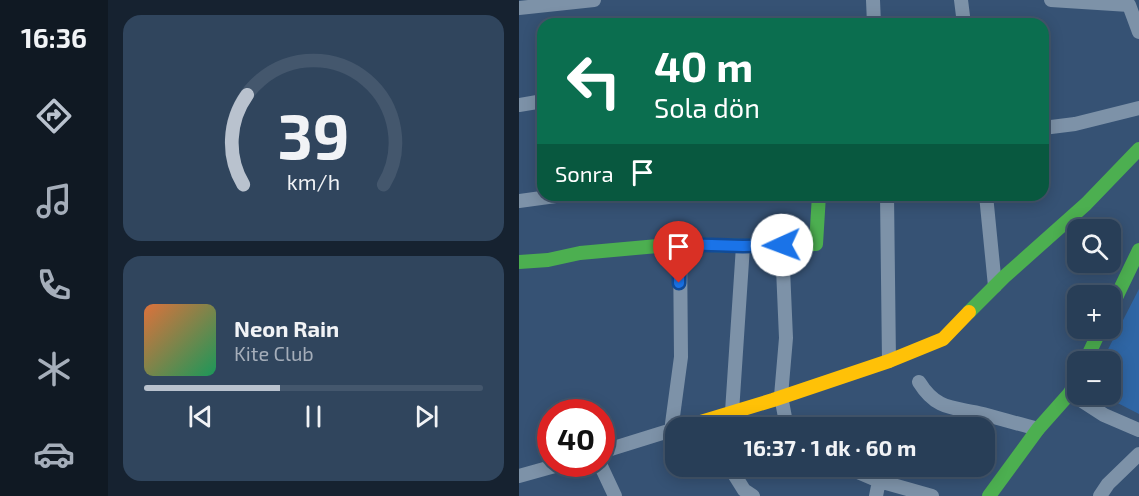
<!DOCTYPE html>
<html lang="tr">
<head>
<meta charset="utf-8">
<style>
  :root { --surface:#283e57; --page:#30455d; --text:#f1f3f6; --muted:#a5aeba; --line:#44576d; --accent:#b9c2ce }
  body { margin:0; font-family:"Exo 2",sans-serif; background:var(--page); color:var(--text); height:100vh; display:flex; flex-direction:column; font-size:22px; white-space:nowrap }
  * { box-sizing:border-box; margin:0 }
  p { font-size:20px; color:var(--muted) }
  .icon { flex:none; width:33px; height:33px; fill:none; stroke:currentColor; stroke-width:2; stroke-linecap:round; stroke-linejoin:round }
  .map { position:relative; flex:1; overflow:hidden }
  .side { display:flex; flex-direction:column; gap:15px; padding:15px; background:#162230; width:411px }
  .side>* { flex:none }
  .top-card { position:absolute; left:18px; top:18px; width:512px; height:183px; border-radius:18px; box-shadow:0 3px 15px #0003,0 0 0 2px var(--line); background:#0b6e4f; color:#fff; overflow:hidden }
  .buttons { position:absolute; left:548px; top:219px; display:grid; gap:12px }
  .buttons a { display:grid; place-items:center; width:54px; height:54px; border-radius:12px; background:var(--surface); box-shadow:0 3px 15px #0003,0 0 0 2px var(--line); font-size:30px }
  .speed { position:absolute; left:18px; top:399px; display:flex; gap:12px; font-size:30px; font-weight:700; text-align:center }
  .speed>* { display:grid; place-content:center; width:78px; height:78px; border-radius:50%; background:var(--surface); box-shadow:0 3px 15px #0003,0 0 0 2px var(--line); line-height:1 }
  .speed .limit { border:9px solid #d22; background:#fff; color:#111 }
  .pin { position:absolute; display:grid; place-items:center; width:51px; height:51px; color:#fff; margin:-62px -26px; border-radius:50% 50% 50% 0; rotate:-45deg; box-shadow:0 0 6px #0007 }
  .pin .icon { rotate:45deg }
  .me { position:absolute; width:66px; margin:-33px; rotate:268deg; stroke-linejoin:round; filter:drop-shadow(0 0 4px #0008) }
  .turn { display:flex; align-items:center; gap:21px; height:126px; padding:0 18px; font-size:27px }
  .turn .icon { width:78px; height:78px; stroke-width:2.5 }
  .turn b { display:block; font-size:42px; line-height:51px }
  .then { display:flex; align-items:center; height:57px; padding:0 18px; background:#0003; gap:12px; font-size:22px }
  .side .tile { flex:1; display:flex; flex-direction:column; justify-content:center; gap:9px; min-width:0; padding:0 21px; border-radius:18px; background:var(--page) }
  .side .dial { align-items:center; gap:0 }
  .dial svg { height:156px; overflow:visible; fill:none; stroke:var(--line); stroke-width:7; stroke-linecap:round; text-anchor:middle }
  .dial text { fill:var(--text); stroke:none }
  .song { display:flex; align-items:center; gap:18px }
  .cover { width:72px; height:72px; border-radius:9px; background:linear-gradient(135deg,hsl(20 70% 55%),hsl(150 70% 35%)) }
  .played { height:6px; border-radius:3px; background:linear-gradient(90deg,var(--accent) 40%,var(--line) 40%) }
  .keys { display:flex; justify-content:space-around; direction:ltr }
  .trip { position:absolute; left:146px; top:417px; width:330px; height:60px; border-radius:18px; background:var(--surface); box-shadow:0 3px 15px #0003,0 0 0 2px var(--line); font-weight:700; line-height:60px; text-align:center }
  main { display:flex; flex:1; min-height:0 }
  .tabs { display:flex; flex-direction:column; width:108px; justify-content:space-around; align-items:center; background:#101923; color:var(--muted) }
  .tabs .icon { width:42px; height:42px }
  .tabs .on { color:var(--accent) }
  .tabs b { font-size:27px; color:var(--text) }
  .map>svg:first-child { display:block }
  .green { fill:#2f66a5 }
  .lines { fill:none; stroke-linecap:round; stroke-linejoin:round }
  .street { stroke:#7d92a8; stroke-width:14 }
  .fast { stroke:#4caf50; stroke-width:14 }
  .slow { stroke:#ffc107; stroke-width:14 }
  .route-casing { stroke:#114b97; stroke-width:15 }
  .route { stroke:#1a73e8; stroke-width:10 }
</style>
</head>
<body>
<main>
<nav class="tabs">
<b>16:36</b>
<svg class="icon on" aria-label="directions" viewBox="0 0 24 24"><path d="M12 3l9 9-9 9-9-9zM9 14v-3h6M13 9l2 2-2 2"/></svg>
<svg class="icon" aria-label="music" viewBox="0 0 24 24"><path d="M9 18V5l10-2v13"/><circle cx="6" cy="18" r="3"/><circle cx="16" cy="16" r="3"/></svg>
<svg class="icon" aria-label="phone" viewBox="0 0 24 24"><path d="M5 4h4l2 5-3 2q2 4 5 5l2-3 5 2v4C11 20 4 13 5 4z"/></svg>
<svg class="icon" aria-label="climate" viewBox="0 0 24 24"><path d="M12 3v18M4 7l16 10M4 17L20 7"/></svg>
<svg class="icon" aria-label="car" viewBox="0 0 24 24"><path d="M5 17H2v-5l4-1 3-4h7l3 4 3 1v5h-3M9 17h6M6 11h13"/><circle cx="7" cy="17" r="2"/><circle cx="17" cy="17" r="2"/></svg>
</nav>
<section class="side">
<div class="tile dial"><svg viewBox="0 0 100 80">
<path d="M14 69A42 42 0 1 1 86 69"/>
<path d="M14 69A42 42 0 0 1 16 23" stroke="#b9c2ce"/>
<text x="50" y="56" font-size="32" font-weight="700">39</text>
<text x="50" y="72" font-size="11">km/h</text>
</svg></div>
<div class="tile">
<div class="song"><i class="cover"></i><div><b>Neon Rain</b><p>Kite Club</p></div></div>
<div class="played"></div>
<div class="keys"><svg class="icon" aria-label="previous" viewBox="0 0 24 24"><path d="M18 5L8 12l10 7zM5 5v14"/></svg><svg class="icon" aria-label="pause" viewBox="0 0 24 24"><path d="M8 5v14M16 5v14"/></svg><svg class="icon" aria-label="next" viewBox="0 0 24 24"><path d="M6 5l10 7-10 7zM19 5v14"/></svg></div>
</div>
</section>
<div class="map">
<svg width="620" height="496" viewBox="0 0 620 496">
  <rect width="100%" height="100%" fill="#365274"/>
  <path class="green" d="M620,289V414L583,395L591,394V362L583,361Z"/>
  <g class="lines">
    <path class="street" d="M354,0L355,24
      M442,0L445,24
      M532,0L610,5L620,32
      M0,8L75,0
      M0,105L24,101
      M524,128L556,124L620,108
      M368,195L370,361
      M467,195L476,286
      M0,201L44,195
      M263,245L267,338L262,396L268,428
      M400,382C418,411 435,407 464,414C482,419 500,424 519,429
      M551,393L585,415L620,430
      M213,412L224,246
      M152,431L162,357L161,244
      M82,452L156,429
      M81,464L96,496
      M210,466L225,490L234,496
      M325,466L360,481
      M0,476L43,464
      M357,496L360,481L413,496
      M581,496L589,484L620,454"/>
    <path class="fast" d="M0,262L29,260L61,253L161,244L224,246L297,244L300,195
      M591,310L620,250
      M450,312L485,277L567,204L620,149
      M566,362L582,328
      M470,496L519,429L551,393L558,378"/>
    <path class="slow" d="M162,428L254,400L370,361L424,339L450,312"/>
  </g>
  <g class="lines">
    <g class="route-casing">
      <path id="route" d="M160,283L161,244L224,246L263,245"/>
    </g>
    <use href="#route" class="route"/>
  </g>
</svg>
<div class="buttons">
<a><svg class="icon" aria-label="search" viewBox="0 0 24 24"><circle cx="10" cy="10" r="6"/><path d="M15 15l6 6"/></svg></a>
<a>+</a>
<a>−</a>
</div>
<div class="speed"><div class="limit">40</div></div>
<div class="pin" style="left:160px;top:283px;background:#d93025"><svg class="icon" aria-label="arrive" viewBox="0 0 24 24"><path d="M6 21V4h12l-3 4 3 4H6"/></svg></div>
<svg class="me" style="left:263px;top:245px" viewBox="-20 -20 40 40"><circle r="19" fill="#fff"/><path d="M0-13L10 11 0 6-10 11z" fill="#1a73e8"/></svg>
<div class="trip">16:37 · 1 dk · 60 m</div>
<div class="top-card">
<div class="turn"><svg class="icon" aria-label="left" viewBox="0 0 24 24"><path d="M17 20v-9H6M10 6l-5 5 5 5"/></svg><div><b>40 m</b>Sola dön</div></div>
<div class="then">Sonra<svg class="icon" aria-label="arrive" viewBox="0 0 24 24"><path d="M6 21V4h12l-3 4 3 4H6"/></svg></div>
</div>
</div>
</main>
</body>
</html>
